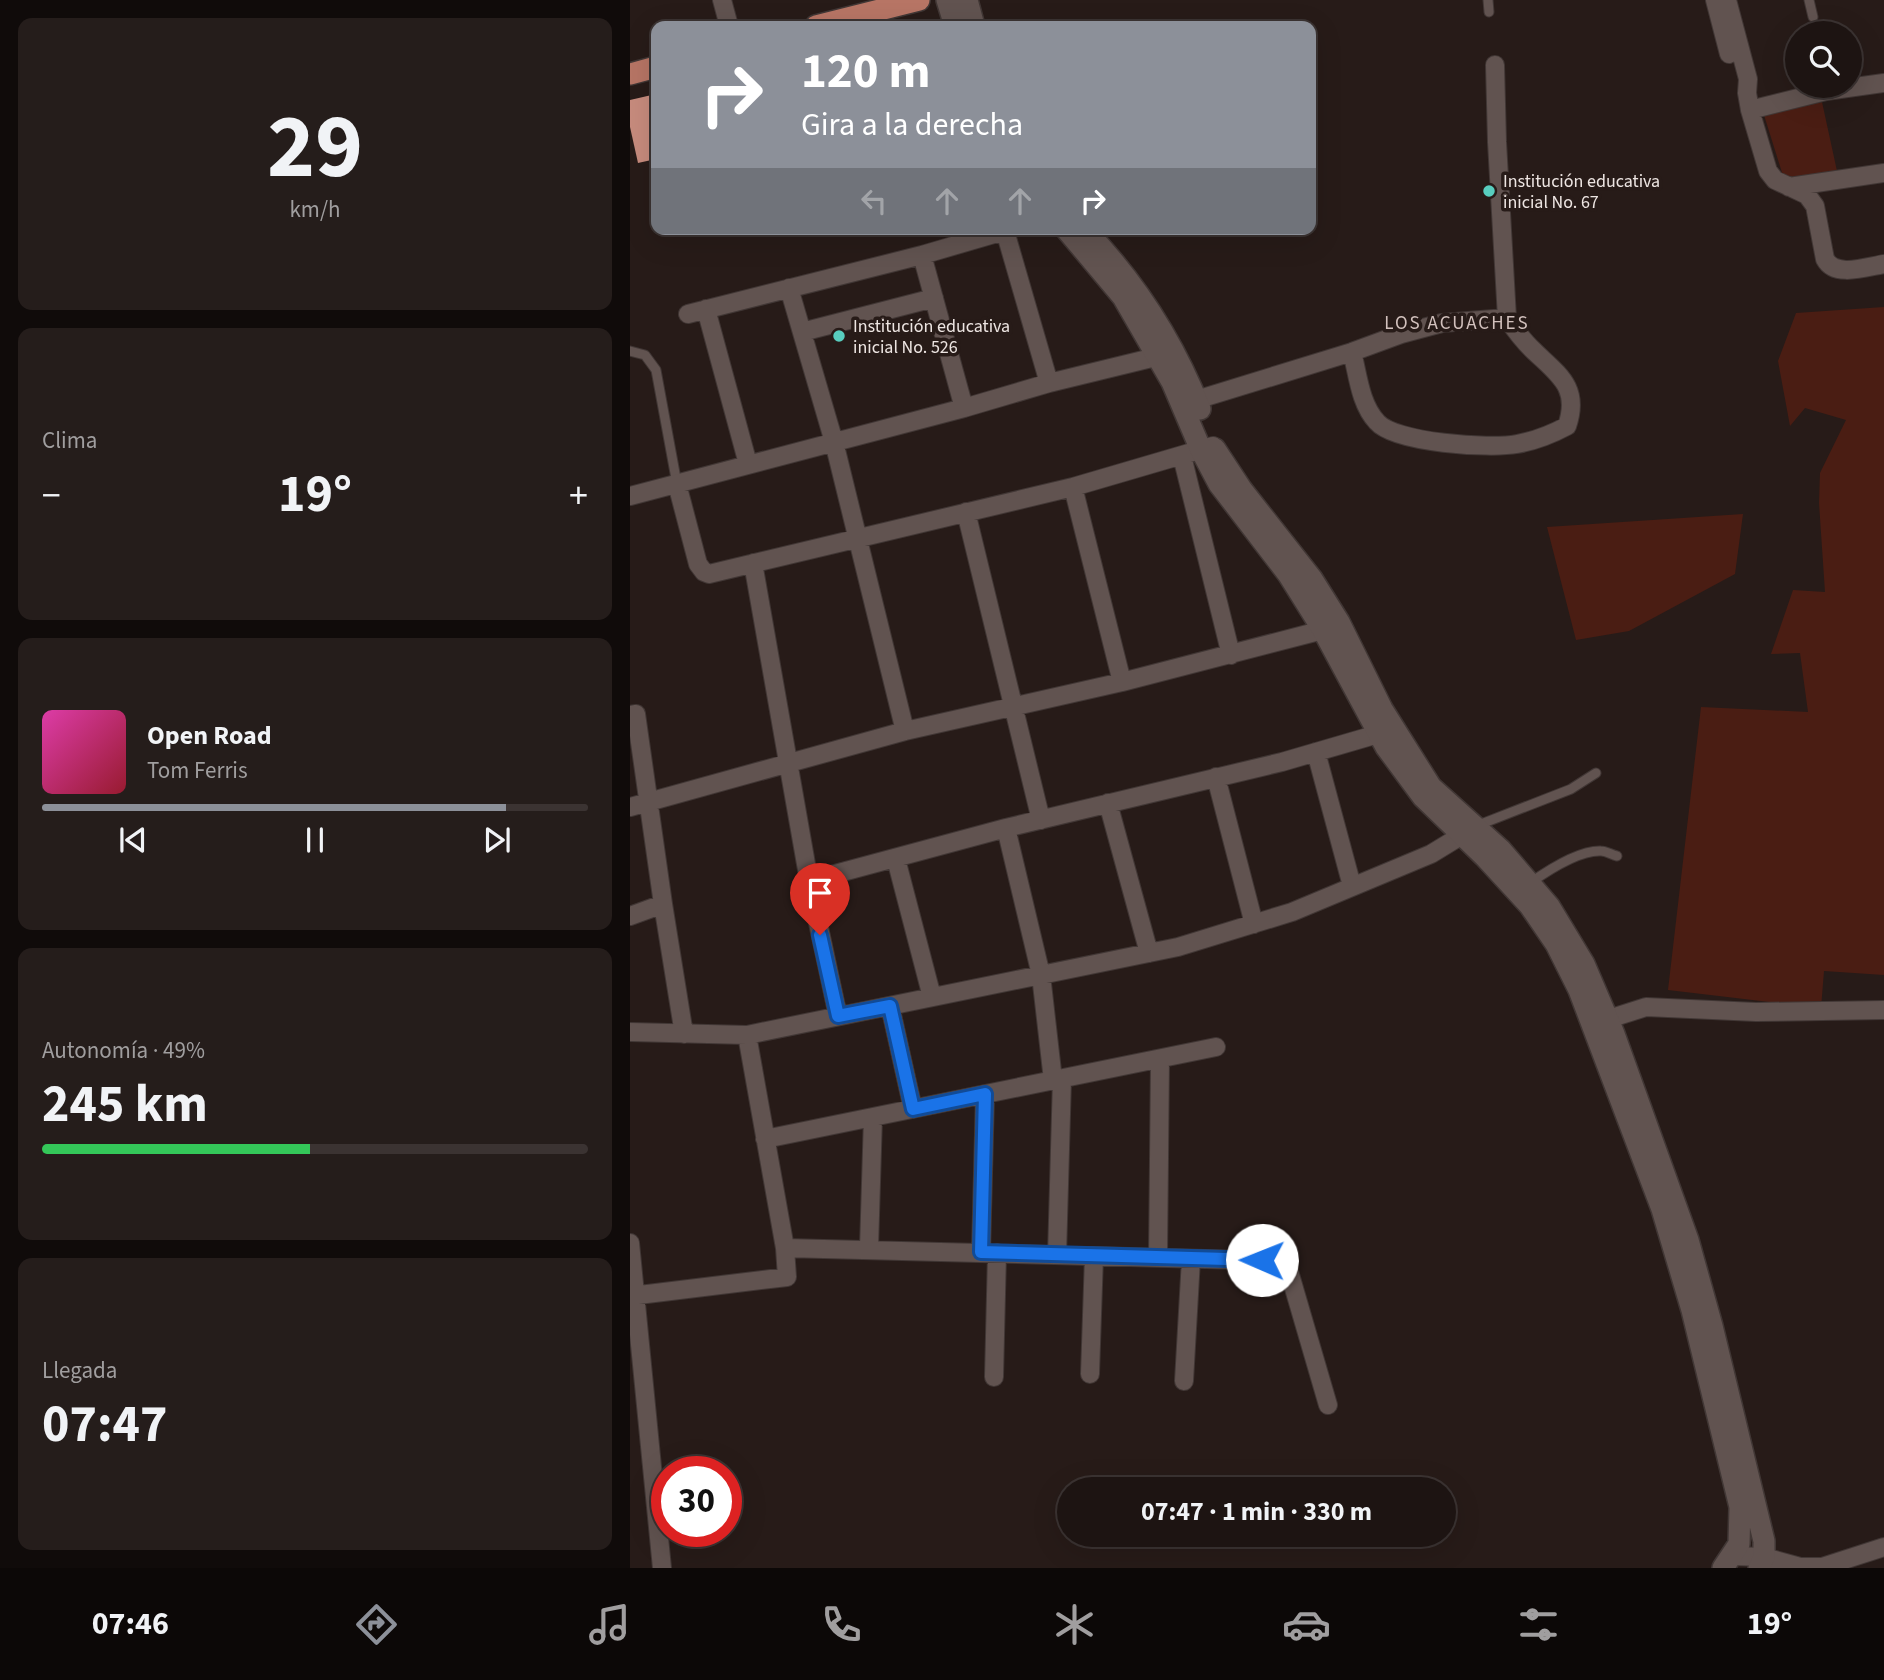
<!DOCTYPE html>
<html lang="es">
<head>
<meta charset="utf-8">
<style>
  :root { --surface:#1d1412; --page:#251d1b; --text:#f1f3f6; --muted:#a09e9f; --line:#3b3332; --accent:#8c9099 }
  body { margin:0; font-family:"Source Sans 3",sans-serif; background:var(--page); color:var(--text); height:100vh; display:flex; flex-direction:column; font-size:26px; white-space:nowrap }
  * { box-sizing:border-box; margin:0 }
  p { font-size:23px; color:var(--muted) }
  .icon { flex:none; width:38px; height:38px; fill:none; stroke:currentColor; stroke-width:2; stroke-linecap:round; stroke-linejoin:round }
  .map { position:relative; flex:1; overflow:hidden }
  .panel { display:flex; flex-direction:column; gap:18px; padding:18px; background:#100b0a; width:630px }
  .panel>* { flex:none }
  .banner { position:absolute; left:21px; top:21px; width:665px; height:214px; border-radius:14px; box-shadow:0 7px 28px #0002,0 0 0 2px var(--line); background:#8c9099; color:#fff; overflow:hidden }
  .tools { position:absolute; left:1155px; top:21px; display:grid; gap:14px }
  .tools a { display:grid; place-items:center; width:77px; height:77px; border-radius:50%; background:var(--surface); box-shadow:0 7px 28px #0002,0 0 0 2px var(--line); font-size:35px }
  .speed { position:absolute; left:21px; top:1456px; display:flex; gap:14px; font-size:35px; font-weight:700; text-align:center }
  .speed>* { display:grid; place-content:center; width:91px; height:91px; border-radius:50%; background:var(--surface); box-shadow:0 7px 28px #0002,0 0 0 2px var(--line); line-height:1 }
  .speed .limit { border:10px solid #d22; background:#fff; color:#111 }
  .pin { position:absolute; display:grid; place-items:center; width:60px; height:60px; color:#fff; margin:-72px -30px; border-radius:50% 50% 50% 0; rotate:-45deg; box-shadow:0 0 7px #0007 }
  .pin .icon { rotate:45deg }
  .me { position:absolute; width:77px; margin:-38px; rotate:271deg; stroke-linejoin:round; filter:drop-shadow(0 0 5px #0008) }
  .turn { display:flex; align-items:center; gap:24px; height:147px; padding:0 35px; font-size:32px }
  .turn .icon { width:91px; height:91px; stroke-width:2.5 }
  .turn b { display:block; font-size:49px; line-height:60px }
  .lanes { display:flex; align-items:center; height:66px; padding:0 35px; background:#0003; justify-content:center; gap:35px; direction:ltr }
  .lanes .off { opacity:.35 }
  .big { font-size:52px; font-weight:700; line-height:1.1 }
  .panel .widget { flex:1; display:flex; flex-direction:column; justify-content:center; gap:10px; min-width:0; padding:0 24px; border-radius:14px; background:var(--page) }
  .panel .dial { align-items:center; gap:0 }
  .dial b { font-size:91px; line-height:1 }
  .song { display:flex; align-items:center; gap:21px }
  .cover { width:84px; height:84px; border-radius:10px; background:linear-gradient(135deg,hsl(320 70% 55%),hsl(350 70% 35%)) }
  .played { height:7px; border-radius:4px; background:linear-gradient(90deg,var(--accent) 85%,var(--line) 85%) }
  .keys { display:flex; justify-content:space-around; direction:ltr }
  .heat { display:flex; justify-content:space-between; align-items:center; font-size:38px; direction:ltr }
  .charge { height:10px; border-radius:5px; background:linear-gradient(90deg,#34c759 49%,var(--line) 0) }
  .trip { position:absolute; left:427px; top:1477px; width:399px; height:70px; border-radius:35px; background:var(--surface); box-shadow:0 7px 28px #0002,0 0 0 2px var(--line); font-weight:700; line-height:70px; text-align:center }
  .tab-bar { display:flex; height:112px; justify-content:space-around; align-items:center; background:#0c0807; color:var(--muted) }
  .tab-bar .icon { width:49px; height:49px }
  .tab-bar .on { color:var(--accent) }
  .tab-bar b { font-size:32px; color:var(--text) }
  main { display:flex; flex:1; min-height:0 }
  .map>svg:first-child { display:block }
  .green { fill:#4a1d13 }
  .building { fill:#c78b7d }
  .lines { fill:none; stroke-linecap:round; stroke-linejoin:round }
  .lane-casing { stroke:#413735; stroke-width:11 }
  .street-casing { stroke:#413735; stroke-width:20 }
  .secondary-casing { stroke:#413735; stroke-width:24 }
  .primary-casing { stroke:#413735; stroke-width:24 }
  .lane { stroke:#615350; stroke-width:9 }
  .street { stroke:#615350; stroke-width:18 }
  .secondary { stroke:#615350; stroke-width:21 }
  .primary { stroke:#b77565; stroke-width:21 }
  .route-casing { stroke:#114b97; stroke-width:18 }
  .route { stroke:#1a73e8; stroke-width:12 }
  .poi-dot { fill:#58cebf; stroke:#271b18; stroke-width:2.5 }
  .labels { text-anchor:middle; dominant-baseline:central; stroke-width:7; stroke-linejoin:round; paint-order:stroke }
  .poi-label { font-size:18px; fill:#ede5e2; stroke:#271b18; text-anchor:start }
  .neighbourhood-label { font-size:19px; letter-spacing:2px; fill:#d2c1bd; stroke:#271b18 }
</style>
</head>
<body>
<main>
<section class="panel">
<div class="widget dial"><b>29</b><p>km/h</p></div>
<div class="widget"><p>Clima</p>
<div class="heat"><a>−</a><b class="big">19°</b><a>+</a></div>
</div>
<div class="widget">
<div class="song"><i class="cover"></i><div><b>Open Road</b><p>Tom Ferris</p></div></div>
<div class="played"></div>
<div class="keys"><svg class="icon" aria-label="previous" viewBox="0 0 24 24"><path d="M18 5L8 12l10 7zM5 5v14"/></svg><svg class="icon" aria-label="pause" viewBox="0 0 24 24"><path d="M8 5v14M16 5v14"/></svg><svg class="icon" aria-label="next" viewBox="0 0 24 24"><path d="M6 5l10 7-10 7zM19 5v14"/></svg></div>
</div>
<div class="widget"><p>Autonomía · 49%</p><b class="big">245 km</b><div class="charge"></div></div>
<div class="widget"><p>Llegada</p><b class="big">07:47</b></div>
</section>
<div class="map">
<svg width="1254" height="1568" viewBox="0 0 1254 1568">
  <rect width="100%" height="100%" fill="#271b18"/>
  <path class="green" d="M1192,102L1207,171L1154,179L1134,115Z
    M1254,307V975L1194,971L1191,1008L1038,990L1071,707L1178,712L1170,653L1141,654L1163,590L1195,592L1189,503L1190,473L1216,420L1175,408L1160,426L1148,361L1166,313Z
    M1113,514L1105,574L999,631L946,640L917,527Z"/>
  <path class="building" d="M26,94V159L8,163L0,127V100Z"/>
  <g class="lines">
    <g class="lane-casing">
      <path id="lane" d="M858,0L859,12
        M1179,0L1183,17
        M0,351L15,355L26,370L47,484
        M846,826L941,789L966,773
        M900,883C917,871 949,850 971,851C976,851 982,855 987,856"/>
    </g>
    <g class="street-casing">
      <path id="street" d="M92,0L99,26
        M1085,0L1099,54
        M1097,0L1118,79L1117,93L1120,110L1138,171L1145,180L1177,195L1185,206L1195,259C1205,278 1236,267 1254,264
        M1120,110L1196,91L1254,83
        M1159,187L1254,173
        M375,231L419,383
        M292,255L334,408
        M159,288L204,442L275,731
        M76,309L118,464
        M58,314L292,255L381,229
        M172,332L304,298
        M722,352C728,375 730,404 747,422C765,443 860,449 887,444C904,441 922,434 937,426C950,388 929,375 905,352C894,342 885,330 877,318L867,142L865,65
        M553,404L722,352L771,334L812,323L877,318
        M552,456L601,655
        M47,484L68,564L74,572L79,574L443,487L583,446
        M443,487L492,682
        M0,496L334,408L419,383L538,354
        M336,512L411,820
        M123,563L179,881L208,1016
        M0,715L6,714L33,904L54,1034
        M686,752L722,886
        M586,777L624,924
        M478,803L519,953
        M0,807L275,731L492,682L693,630L704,624
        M376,828L411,975L423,1080
        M266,859L302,997
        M179,881L376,828L652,762L748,734
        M0,916L33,904
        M260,1006L283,1109
        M966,1023L1016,1007L1126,1012L1254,1010
        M0,1032L117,1035L548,947L662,912L801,854L842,829
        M135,1139L586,1047
        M0,1243L32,1568
        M155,1248L656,1261L698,1405
        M239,1248L243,1117
        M351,1252L355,1094
        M427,1255L432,1079
        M528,1258L530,1059
        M0,1296L157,1277L155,1248L117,1035
        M460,1374L464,1256
        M364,1377L367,1253
        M554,1381L561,1259
        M1102,1556L1134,1557L1170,1567H1190
        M1189,1568L1254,1547"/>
    </g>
    <g class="secondary-casing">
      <path id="secondary" d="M317,0L325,26
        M337,0L344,26
        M436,229L493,297L542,382L571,450L589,484L658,574L693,630L756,747L793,797L854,856L900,906L926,944L949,990L1032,1209L1062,1310L1110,1507L1109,1544L1093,1568
        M456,231C505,282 544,343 570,409
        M585,449L612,490L682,579L709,622L752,709L801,787L871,850L919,906L954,964L984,1034L1058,1240L1082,1326L1134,1541V1557L1129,1568"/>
    </g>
    <g class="primary-casing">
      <path id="primary" d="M186,26L289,0
        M0,74L26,67"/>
    </g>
    <use href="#lane" class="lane"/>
    <use href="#street" class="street"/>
    <use href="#secondary" class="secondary"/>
    <use href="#primary" class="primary"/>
  </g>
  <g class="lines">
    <g class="route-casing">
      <path id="route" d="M190,935L208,1016L260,1006L283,1109L355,1094L351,1252L632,1260"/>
    </g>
    <use href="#route" class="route"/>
  </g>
  <g class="poi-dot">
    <circle cx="859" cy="191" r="7"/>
    <circle cx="209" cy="336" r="7"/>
  </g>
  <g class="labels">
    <g class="poi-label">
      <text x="873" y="181">Institución educativa<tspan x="873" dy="21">inicial No. 67</tspan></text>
      <text x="223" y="326">Institución educativa<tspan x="223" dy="21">inicial No. 526</tspan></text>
    </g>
    <g class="neighbourhood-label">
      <text x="827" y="323">LOS ACUACHES</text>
    </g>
  </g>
</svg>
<div class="tools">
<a><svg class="icon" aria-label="search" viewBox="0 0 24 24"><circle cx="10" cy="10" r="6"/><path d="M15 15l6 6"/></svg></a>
</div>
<div class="speed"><div class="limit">30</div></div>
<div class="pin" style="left:190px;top:935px;background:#d93025"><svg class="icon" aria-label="arrive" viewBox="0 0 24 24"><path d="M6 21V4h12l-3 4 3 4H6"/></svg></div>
<svg class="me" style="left:632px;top:1260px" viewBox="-20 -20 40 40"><circle r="19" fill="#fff"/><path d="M0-13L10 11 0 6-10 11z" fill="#1a73e8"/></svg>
<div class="trip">07:47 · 1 min · 330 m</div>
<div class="banner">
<div class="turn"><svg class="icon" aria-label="right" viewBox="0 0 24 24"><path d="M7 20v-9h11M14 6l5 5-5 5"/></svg><div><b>120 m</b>Gira a la derecha</div></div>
<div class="lanes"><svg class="icon off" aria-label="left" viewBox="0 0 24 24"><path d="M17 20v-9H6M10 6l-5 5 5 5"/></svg><svg class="icon off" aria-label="ahead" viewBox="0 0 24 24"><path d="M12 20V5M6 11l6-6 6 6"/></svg><svg class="icon off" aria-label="ahead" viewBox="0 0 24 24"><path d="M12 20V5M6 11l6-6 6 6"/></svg><svg class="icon" aria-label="right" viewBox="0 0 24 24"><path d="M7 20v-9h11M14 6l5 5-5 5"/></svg></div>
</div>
</div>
</main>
<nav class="tab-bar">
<b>07:46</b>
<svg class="icon on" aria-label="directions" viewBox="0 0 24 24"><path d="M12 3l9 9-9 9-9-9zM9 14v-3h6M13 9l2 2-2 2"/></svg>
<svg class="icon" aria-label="music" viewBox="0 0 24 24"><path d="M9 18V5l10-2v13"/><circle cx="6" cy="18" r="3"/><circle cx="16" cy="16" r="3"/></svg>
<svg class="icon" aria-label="phone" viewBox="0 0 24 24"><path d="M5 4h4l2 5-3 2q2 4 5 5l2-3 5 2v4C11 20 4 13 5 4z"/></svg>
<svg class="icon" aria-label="climate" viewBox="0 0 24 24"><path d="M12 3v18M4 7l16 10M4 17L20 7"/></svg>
<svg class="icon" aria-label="car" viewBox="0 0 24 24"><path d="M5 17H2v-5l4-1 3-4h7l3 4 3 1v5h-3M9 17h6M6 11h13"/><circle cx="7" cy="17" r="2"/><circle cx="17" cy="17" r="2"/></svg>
<svg class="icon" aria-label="filters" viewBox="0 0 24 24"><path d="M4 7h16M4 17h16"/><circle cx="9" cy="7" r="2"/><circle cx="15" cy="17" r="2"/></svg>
<b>19°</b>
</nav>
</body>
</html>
